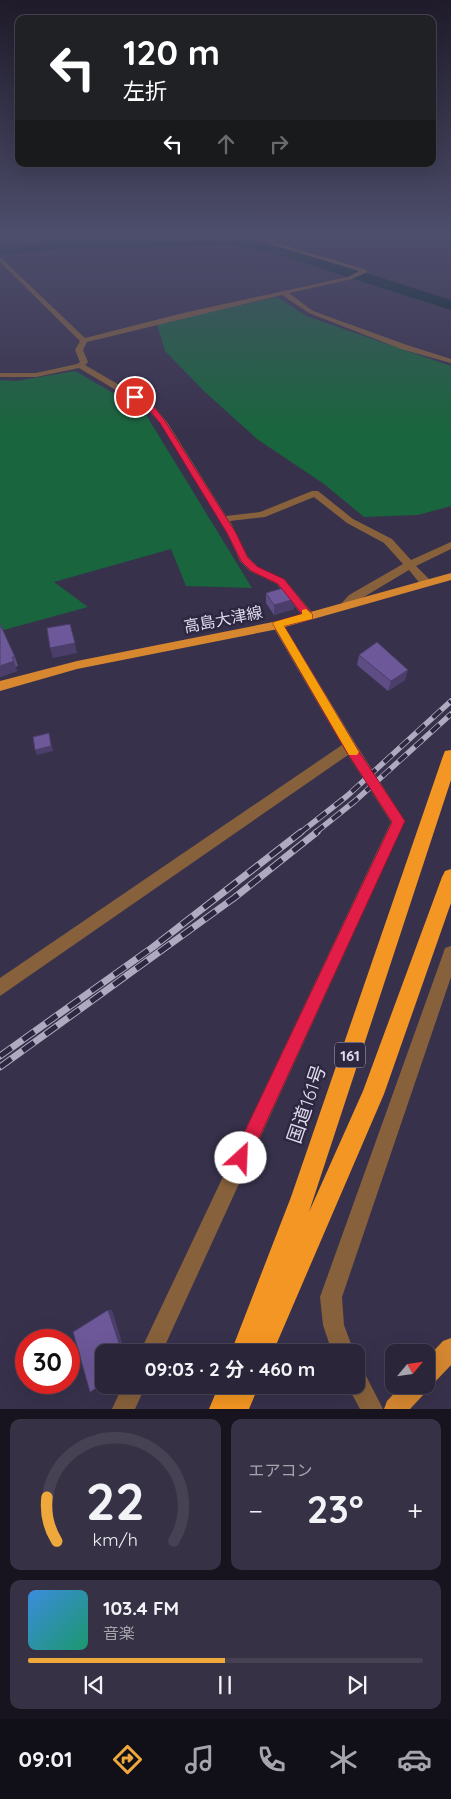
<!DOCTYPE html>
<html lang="ja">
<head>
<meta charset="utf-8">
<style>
  :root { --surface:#2a2539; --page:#363144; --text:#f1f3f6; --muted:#a5a5ae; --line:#464253; --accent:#eea83c }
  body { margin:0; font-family:Quicksand,"Noto Sans JP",sans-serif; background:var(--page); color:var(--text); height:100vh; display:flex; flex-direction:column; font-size:19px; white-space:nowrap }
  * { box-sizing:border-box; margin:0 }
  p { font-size:16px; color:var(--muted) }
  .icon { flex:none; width:28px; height:28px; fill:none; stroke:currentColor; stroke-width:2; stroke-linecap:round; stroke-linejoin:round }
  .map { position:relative; height:1409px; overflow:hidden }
  .side { display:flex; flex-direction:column; gap:10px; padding:10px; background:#17141f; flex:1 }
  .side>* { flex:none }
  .banner { position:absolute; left:15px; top:15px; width:421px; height:152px; border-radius:10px; box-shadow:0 5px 20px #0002,0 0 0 1px var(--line); background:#202124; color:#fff; overflow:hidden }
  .needle { width:32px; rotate:61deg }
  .tools { position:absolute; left:385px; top:1344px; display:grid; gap:10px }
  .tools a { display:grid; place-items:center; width:50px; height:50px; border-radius:10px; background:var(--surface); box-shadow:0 5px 20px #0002,0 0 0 1px var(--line); font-size:25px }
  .speed { position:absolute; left:15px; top:1329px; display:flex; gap:10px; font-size:25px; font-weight:700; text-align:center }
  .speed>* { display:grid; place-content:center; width:65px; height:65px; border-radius:50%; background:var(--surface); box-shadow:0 5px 20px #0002,0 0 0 1px var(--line); line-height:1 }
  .speed .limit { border:8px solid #d22; background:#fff; color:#111 }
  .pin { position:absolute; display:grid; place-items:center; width:42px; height:42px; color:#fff; margin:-21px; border:2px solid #fff; border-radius:50%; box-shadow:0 1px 5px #0007 }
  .me { position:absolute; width:55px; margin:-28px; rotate:25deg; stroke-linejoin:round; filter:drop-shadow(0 0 4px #0008) }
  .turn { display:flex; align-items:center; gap:18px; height:105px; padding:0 25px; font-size:22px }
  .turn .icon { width:65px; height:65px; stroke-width:2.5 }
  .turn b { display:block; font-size:35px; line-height:42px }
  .lanes { display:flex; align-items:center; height:48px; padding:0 25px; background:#0003; justify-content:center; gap:25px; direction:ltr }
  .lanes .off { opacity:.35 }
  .big { font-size:38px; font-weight:700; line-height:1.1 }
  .side .tile { flex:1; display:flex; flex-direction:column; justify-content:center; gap:8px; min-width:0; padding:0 18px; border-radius:10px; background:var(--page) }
  .side .dial { align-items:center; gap:0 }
  .dial svg { height:130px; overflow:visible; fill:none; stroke:var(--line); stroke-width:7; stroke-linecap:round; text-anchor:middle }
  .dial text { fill:var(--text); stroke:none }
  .song { display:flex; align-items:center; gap:15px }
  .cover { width:60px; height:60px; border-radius:8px; background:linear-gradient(135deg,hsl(210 70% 55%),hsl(160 70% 35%)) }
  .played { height:5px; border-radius:2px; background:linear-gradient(90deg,var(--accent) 50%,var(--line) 50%) }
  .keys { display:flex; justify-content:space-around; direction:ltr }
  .heat { display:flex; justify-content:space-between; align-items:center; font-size:28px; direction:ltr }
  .side .tiles { flex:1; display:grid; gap:10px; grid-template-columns:1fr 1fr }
  .tile:last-child { grid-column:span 2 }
  .trip { position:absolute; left:95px; top:1344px; width:270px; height:50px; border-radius:10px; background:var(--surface); box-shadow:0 5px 20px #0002,0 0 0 1px var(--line); font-weight:700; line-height:50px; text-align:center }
  .tabs { display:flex; height:80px; justify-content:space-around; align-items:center; background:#110f17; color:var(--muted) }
  .tabs .icon { width:35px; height:35px }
  .tabs .current { color:var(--accent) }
  .tabs b { font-size:22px; color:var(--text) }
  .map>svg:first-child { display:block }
  .green { fill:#19653d }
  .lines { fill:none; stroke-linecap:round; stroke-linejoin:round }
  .river { fill:#002427; fill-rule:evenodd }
  .minor { fill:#87613b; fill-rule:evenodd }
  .major { fill:#d68730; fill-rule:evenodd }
  .highway { fill:#f49623; fill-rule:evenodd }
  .rail-far1-casing { stroke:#afaabf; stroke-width:5.5 }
  .rail-casing { stroke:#afaabf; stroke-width:7 }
  .rail-far1 { stroke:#2e2741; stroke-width:4; stroke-dasharray:11; stroke-linecap:butt }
  .rail { stroke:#2e2741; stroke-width:5; stroke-dasharray:14; stroke-linecap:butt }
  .wall { fill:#5e4d84 }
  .shaded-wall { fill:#4c3e6b }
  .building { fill:#6d5999; stroke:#4c3e6b }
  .route { fill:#e11d48; stroke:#92132f }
  .slow { fill:#f59e0b }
  .labels { text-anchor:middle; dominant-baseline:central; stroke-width:5; stroke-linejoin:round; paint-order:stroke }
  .shield { fill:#2e2741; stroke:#aaa5b9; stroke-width:1 }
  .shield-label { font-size:15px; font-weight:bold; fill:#dfdbed }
  .street-label { font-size:16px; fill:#dfdbed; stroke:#2e2741 }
  .near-street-label { font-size:19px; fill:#dfdbed; stroke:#2e2741 }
</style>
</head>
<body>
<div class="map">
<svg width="451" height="1409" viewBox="0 0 451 1409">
  <rect width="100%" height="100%" fill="#38314c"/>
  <path class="green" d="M277,297L306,316L451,366V506L418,515L364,517L324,484L257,439L205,392L165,351L157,324Z
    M75,371L143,410L252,588L186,586L171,549L54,582L88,607L0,631V380L16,381Z"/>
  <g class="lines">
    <path class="river" d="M235,238L290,249L451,300V310L282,256L235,246L65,249L0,255V247L65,241Z"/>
    <path class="minor" d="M256,235H264L274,242L367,270V272L352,279L289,293L313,311L407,345L451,359V363L401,349L309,313L282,295L87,342L83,350L88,362L85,365L152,404L167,422L226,516L260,512L312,491H318L353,519L392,539L411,560L451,542V549L416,566L430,580L431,583L430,586H422L409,570L357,601L350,608H342L340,605L349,595L403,564L384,543L347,523L314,497L265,517L230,521L248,557L258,567L285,580L315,616L309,620L305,619L277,584L250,571L240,561L227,533L160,423L146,408L79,368L36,377H0V373H36L77,364L80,362L75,350L80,341L0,262V257L85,338L183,313L348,277L359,271L270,244Z
      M278,621L282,622L355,743L405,821L162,1352H140L391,822L348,755L0,996V978L342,745L272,625Z
      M451,946V977L342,1297L344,1325L354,1352H332L323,1325L320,1297L443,954L445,948Z
      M356,1369L364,1372L383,1409H360L347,1385H356Z
      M123,1385H146L135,1409H112Z"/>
    <path class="major" d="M451,573V580L278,629L77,669L0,691V681L77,661L278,621Z
      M451,1338V1365L434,1383L428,1385L425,1393L410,1409H384L387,1401L402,1385H426V1359L443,1341Z"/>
    <path class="highway" d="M451,750V780L309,1212L363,1091L442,877L445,871L451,869V903L384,1094L273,1352H231L291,1197L443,756L445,751Z
      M219,1385H259L249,1409H209Z"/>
    <g class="rail-far1-casing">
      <path id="rail-far1" d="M300,833L347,796L451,701
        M315,833L355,801L451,714"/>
    </g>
    <g class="rail-casing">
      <path id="rail" d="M0,1056L153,947L301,832
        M0,1067L234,898L317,832"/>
    </g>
    <use href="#rail-far1" class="rail-far1"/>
    <use href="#rail" class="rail"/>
  </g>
  <path class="wall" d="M266,593L294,609L274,615L266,603Z
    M0,624L15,657L18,666L15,667L17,671L0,677Z
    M359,655L405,680L388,691L357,665Z"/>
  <path class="shaded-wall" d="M295,599L294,609L274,615V605Z
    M75,643L77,653L53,658L50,648Z
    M14,661L17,671L0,677V666Z
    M408,670L405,680L388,691L391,681Z
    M49,733L53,751L37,755L35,750Z
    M108,1310H112L125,1352H122Z"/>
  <path class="building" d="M286,587L295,599L274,605L266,593Z
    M0,624L15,657H12L14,661L0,666Z
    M70,624L75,643L50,648L47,628Z
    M377,642L408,670L391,681L359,655Z
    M49,733L51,746L35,750L33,737Z
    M108,1310L122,1352H104V1383L90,1392L73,1332Z"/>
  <linearGradient id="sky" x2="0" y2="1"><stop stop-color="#1f1b2a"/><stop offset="0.54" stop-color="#4d4e6c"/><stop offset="1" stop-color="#4d4e6c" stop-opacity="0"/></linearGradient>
  <rect width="451" height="433" fill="url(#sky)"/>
  <path class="route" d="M133,396C147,395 157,411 165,421L236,533L248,558L258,567L284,579L312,614V619L284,626L354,744L405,821L247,1164L241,1166L235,1164L233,1158L235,1152L392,822L346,751L273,624L274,622L302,614L278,584L251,571L241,561L227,533L160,423L147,407L133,399Z"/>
  <path class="slow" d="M306,609L312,614V619L284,626L357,749L359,752L357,755H349L273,624L274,622L302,614V610Z"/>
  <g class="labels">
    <rect class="shield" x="335" y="1042.5" width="30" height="25" rx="4"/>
    <g class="shield-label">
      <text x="350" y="1055">161</text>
    </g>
    <g class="street-label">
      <text transform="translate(223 619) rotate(-11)">高島大津線</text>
    </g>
    <g class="near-street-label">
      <text transform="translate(306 1104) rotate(-71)">国道161号</text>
    </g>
  </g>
</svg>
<div class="tools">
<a><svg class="needle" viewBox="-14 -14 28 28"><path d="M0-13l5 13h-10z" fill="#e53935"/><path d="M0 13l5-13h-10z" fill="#a5a5ae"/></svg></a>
</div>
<div class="speed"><div class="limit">30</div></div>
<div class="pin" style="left:135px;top:397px;background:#d93025"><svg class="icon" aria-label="arrive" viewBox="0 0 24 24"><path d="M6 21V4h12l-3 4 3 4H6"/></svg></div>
<svg class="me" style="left:241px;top:1158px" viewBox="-20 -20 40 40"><circle r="19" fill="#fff"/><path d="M0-13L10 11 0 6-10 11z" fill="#e11d48"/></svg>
<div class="trip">09:03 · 2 分 · 460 m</div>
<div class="banner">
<div class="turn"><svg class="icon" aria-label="left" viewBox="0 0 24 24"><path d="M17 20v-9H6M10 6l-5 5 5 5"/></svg><div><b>120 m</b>左折</div></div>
<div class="lanes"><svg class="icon" aria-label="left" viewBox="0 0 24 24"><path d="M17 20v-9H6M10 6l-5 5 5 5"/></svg><svg class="icon off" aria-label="ahead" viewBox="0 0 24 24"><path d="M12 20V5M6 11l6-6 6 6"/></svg><svg class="icon off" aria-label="right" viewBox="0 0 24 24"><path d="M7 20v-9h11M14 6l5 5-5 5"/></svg></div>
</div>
</div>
<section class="side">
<div class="tiles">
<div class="tile dial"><svg viewBox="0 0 100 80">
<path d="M14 69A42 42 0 1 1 86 69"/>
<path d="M14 69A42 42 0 0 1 8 42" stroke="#eea83c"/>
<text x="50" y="56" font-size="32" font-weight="700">22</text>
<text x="50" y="72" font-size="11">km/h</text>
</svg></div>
<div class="tile"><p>エアコン</p>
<div class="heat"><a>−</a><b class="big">23°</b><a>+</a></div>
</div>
<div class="tile">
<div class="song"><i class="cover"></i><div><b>103.4 FM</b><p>音楽</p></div></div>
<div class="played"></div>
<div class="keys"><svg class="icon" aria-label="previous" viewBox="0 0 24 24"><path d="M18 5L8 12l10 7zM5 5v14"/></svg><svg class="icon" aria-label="pause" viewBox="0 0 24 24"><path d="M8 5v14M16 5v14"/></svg><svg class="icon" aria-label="next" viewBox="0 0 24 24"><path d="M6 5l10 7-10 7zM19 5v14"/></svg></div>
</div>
</div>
</section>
<nav class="tabs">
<b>09:01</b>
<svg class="icon current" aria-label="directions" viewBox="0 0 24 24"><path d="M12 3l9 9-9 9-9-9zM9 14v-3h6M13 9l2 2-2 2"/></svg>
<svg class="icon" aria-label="music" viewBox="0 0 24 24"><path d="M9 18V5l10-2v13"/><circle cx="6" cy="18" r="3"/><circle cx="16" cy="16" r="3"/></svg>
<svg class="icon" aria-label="phone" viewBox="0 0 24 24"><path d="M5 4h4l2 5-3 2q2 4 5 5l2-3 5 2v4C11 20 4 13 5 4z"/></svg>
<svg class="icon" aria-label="climate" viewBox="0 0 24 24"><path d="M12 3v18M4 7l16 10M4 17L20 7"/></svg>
<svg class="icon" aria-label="car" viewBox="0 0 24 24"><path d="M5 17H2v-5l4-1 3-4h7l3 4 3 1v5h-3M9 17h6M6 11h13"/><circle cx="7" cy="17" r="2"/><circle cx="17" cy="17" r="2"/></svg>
</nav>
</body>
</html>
